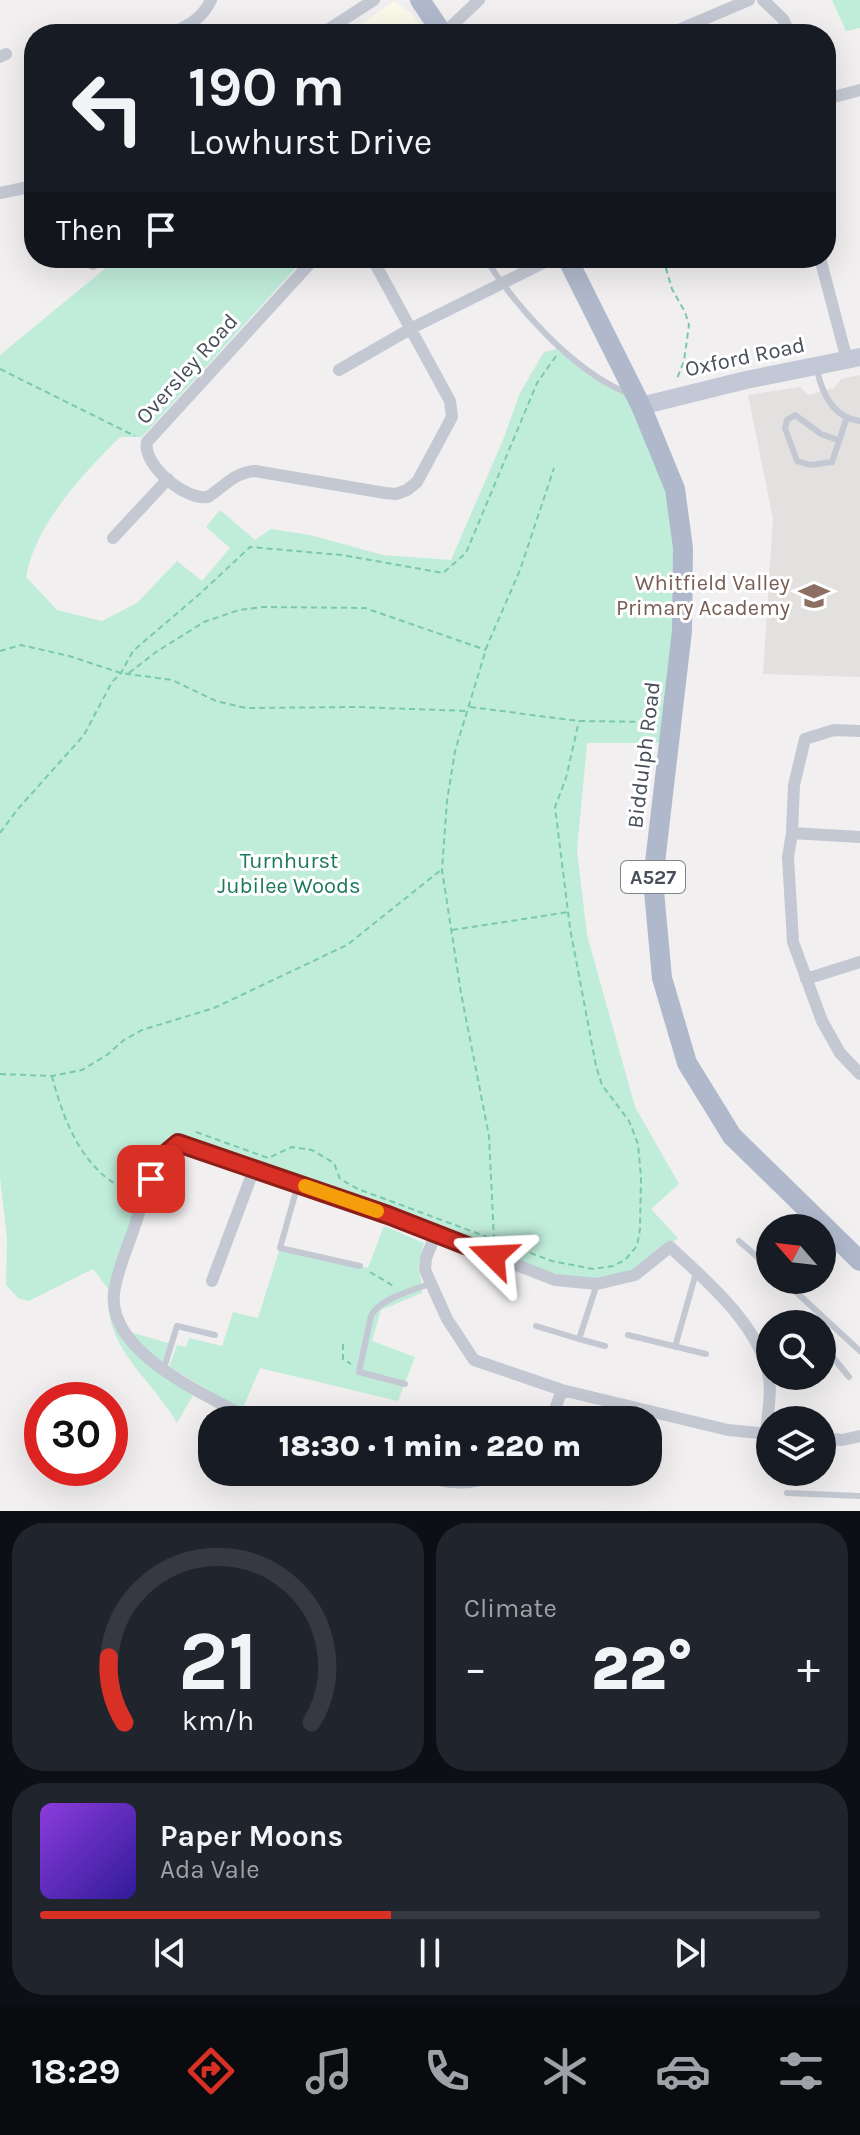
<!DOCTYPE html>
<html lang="en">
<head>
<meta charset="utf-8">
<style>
  :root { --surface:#171b24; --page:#20242c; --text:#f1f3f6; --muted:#9ea1a6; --line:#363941; --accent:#d93025 }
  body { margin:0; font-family:Karla,sans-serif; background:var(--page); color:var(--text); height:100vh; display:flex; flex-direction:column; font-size:30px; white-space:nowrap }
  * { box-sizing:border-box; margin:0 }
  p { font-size:26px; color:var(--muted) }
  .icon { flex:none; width:44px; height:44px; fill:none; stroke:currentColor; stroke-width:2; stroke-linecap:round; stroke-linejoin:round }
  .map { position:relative; height:1511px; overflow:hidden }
  .side { display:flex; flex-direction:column; gap:12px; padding:12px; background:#0d0f14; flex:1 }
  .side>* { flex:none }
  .top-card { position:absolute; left:24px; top:24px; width:812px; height:244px; border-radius:32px; box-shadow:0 8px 32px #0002; background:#171b24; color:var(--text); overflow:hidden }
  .needle { width:52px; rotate:298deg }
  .buttons { position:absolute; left:756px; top:1214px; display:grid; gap:16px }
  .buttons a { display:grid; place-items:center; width:80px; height:80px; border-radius:50%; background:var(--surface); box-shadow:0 8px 32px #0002; font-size:40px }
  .speed { position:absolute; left:24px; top:1382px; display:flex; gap:16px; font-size:40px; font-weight:700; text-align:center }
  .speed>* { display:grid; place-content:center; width:104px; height:104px; border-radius:50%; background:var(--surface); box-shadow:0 8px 32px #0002; line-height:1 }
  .speed .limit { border:12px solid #d22; background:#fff; color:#111 }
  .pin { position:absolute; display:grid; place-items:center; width:68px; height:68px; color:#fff; margin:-34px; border-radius:16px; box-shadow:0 4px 12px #0006 }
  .me { position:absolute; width:88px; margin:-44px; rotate:291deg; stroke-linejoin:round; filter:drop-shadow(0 0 6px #0008) }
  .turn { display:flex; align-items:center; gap:28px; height:168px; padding:0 32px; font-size:36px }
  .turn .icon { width:104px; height:104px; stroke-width:2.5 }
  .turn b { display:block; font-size:56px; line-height:68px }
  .then { display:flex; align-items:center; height:76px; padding:0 32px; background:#0003; gap:16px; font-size:30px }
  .big { font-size:60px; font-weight:800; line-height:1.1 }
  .side .widget { flex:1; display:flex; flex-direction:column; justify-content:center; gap:12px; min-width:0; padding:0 28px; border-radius:32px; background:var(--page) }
  .side .dial { align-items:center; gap:0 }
  .dial svg { height:208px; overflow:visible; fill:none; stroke:var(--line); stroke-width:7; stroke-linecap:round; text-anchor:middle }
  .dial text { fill:var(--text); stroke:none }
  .song { display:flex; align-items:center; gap:24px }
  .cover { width:96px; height:96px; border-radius:12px; background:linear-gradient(135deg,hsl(270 70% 55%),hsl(250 70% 35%)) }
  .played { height:8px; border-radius:4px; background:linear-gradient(90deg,var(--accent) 45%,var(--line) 45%) }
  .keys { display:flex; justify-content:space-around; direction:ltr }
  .heat { display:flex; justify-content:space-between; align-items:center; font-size:44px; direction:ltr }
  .side .tiles { flex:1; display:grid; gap:12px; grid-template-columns:1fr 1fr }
  .widget:last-child { grid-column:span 2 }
  .trip { position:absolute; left:198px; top:1406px; width:464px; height:80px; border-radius:32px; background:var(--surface); box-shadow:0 8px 32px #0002; font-weight:800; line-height:80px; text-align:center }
  .dock { display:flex; height:128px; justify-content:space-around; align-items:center; background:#090b0e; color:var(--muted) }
  .dock .icon { width:56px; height:56px }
  .dock .on { color:var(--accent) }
  .dock b { font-size:36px; color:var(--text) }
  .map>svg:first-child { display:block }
  .commercial { fill:#fbf9e9 }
  .education { fill:#e2e1e0 }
  .green { fill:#c0ecda }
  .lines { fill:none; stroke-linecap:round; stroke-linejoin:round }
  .path { stroke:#7ac8b1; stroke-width:2; stroke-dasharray:6 4; stroke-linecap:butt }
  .lane { stroke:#c3c8d3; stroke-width:6 }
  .street { stroke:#c3c8d3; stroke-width:12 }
  .secondary { stroke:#c3c8d7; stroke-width:18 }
  .primary { stroke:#b0b9cc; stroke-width:20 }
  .route-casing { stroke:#8d1f18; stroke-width:20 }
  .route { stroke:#d93025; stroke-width:14 }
  .slow { stroke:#f59e0b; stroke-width:14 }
  .labels { text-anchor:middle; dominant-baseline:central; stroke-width:6; stroke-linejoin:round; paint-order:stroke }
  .shield { fill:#fff; stroke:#7f838c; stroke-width:2 }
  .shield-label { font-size:20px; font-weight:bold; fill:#484e5b }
  .street-label { font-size:22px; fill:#484e5b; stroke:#fff }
  .education-label { font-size:22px; fill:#785e54; stroke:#fff; text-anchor:end }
  .park-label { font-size:22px; fill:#1c795d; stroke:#fff }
</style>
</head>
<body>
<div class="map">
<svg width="860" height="1511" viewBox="0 0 860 1511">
  <rect width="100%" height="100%" fill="#f1efef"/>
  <path class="commercial" d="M394,1L410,12L427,34H347Z"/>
  <path class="education" d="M860,375V677L763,674L773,519L748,395L800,387L808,395L834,388L841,379Z"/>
  <path class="green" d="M832,0H860V28L846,31Z
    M118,258H305L142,437H120C83,474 35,524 26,577L57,610L102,621L137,603L177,561L202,581L230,548L206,527L220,510L255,540L271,529L310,535L383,555L451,560L503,440L520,393L544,352L561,348L605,384L644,396L683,548L670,743H587L577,850L587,935L635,1107L679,1184L651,1209L678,1238L635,1275L597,1284L555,1280L178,1143L158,1160L114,1292L121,1325L133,1333L172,1344L164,1368L196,1390L177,1423C153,1380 101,1346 109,1290L93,1269L29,1301L18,1298L6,1285L7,1239L0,1177V355Z
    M384,1226L424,1243L418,1270L423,1286L421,1287L422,1293L381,1310L372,1341L415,1357L398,1401L260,1368L242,1410L169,1367L177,1345L186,1347L189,1338L222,1346L233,1312L258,1318L280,1248L368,1268Z"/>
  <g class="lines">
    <path class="path" d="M663,258L672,289L685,312L689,325L684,361L676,381
      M0,369L135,436
      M0,651L21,645L69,656L121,673L172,680L216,701L246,708L357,707L467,711
      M129,673L156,652L204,622L239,610L263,607L365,608L486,650
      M470,707L579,721L655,722
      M0,833L17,810L84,735L112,682L121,673L133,651L203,591L250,547L342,555L443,573L466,553L537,383L556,356
      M452,930L569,912
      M0,1074L52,1076L82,1070L107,1055L124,1040L142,1030L214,1008L347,945L441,870
      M52,1076C64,1123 84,1174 133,1193
      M196,1132L268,1158L292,1147L312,1150L334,1163L340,1179L358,1189L552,1261L593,1269L613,1266L625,1260L637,1246L640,1229L641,1177L638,1144L629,1121L602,1085L596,1066L570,928L555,807L566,778L579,721
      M494,1240L489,1136L461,993L442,870L447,801L455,751L487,646L520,570L554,468
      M370,1272L395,1287
      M343,1344V1359L351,1364"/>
    <path class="lane" d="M485,258C517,308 572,370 627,393
      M817,370C822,393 833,418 860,421
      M838,440L821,434L795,415L787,420L785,428L797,461L810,465L832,462L847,417
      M298,1184L280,1248L360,1266
      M739,1241L770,1268
      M783,1280L860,1351
      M786,1324L794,1320L801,1324
      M536,1326L579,1339L597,1284
      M628,1335L706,1354
      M579,1339L605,1346
      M755,1342L770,1333
      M822,1344L849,1377
      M675,1347L696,1273
      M164,1368L177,1326L215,1335
      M405,1384L359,1372L371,1316C380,1298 412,1291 429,1284
      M787,1493L860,1496"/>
    <path class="street" d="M763,0L783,19L790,34
      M171,34C189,25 202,19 211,0
      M321,34L374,0
      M443,34L479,0
      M669,34L749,0
      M0,57L6,54
      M826,99L860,90
      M0,193L34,186
      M91,258L93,264
      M315,258L147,442C142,465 186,501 208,497C225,486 233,473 255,471L385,493L396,494L407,490L417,482L452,417L450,401L372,258
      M820,258L847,360
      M339,370L412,328L553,258
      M113,538L168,479
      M860,731L834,730L805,739L794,785L792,833L788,857L793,942L822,1021L840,1053L860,1074
      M792,833L860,837
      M806,979L860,962
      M436,1233L426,1258L425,1270L447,1319L474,1360L562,1390L728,1430L770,1434
      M212,1281L254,1169
      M252,1420C209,1396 107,1354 114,1293C117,1271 127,1249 134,1228C140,1213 150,1169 159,1159C164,1153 172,1148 178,1143L388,1215L555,1280L597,1284L635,1275L670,1247C706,1280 761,1327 769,1378C772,1395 767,1416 766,1433
      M551,1420L562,1390
      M822,1438L842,1440L860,1436
      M405,1472C437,1481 469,1490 500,1472"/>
    <path class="secondary" d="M641,406L746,380L860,357"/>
    <path class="primary" d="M420,0L443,34
      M567,258L641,406L675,489L683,548L682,631L653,880L662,978L687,1063L732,1136L860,1261"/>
  </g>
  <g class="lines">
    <g class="route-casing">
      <path id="route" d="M151,1179L158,1160L178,1143L388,1215L493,1256"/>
    </g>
    <use href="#route" class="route"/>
    <path class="slow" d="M305,1186L377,1211"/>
  </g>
  <defs>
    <g id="school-bare" transform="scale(2.4)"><path d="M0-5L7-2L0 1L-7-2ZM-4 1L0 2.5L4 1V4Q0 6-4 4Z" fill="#8d6e63" stroke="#fff" stroke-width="2.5" paint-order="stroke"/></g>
  </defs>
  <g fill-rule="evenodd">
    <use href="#school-bare" x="814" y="596"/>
  </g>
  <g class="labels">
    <rect class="shield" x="621" y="861" width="64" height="32" rx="6"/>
    <g class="shield-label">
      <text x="653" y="877">A527</text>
    </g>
    <g class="street-label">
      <text transform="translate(745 357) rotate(-12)">Oxford Road</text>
      <text transform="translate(187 369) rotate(-48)">Oversley Road</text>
      <text transform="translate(644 755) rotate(-83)">Biddulph Road</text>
    </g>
    <g class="education-label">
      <text x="790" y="583">Whitfield Valley<tspan x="790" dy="25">Primary Academy</tspan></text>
    </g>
    <g class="park-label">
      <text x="289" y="861">Turnhurst<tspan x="289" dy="25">Jubilee Woods</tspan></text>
    </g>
  </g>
</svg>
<div class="buttons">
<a><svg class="needle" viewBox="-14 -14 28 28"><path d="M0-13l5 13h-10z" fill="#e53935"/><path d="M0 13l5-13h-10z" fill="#9ea1a6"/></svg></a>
<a><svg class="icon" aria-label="search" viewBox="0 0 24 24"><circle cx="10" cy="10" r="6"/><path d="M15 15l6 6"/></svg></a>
<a><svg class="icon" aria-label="layers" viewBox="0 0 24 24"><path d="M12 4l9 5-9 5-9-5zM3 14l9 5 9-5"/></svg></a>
</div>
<div class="speed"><div class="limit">30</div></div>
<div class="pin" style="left:151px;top:1179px;background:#d93025"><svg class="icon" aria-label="arrive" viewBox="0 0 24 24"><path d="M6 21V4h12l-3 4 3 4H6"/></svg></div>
<svg class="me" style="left:493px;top:1256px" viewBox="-20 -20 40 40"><path d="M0-17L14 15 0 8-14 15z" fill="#d93025" stroke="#fff" stroke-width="4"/></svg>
<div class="trip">18:30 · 1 min · 220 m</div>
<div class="top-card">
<div class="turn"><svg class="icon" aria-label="left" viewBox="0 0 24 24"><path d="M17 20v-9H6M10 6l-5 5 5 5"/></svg><div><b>190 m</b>Lowhurst Drive</div></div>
<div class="then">Then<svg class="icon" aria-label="arrive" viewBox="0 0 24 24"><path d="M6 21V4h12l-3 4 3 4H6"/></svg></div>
</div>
</div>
<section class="side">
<div class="tiles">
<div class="widget dial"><svg viewBox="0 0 100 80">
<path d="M14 69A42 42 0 1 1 86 69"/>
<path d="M14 69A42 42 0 0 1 8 44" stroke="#d93025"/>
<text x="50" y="56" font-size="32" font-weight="700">21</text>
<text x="50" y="72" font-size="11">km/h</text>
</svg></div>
<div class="widget"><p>Climate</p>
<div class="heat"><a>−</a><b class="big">22°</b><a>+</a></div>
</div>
<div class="widget">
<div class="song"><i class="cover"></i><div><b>Paper Moons</b><p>Ada Vale</p></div></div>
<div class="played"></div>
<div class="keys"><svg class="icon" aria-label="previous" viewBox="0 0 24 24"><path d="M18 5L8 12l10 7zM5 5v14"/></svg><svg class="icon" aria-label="pause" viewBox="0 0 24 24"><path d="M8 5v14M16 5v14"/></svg><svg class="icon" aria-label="next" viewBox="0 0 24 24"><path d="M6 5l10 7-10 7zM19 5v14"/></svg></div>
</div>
</div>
</section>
<nav class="dock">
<b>18:29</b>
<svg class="icon on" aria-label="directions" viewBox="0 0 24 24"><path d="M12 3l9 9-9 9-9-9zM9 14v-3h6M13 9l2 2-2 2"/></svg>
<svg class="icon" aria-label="music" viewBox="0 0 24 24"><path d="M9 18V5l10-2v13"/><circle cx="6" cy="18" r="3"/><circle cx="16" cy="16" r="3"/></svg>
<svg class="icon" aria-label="phone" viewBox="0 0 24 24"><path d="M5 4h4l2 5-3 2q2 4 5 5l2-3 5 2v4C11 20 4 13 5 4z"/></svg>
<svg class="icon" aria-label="climate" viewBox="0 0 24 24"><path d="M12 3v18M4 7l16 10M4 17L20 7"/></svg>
<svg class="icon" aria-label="car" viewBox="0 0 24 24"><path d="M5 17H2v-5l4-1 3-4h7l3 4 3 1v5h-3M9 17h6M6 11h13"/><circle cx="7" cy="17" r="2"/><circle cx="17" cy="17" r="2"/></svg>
<svg class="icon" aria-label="filters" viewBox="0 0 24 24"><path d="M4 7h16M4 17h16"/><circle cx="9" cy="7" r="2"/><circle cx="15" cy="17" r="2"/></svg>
</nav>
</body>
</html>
